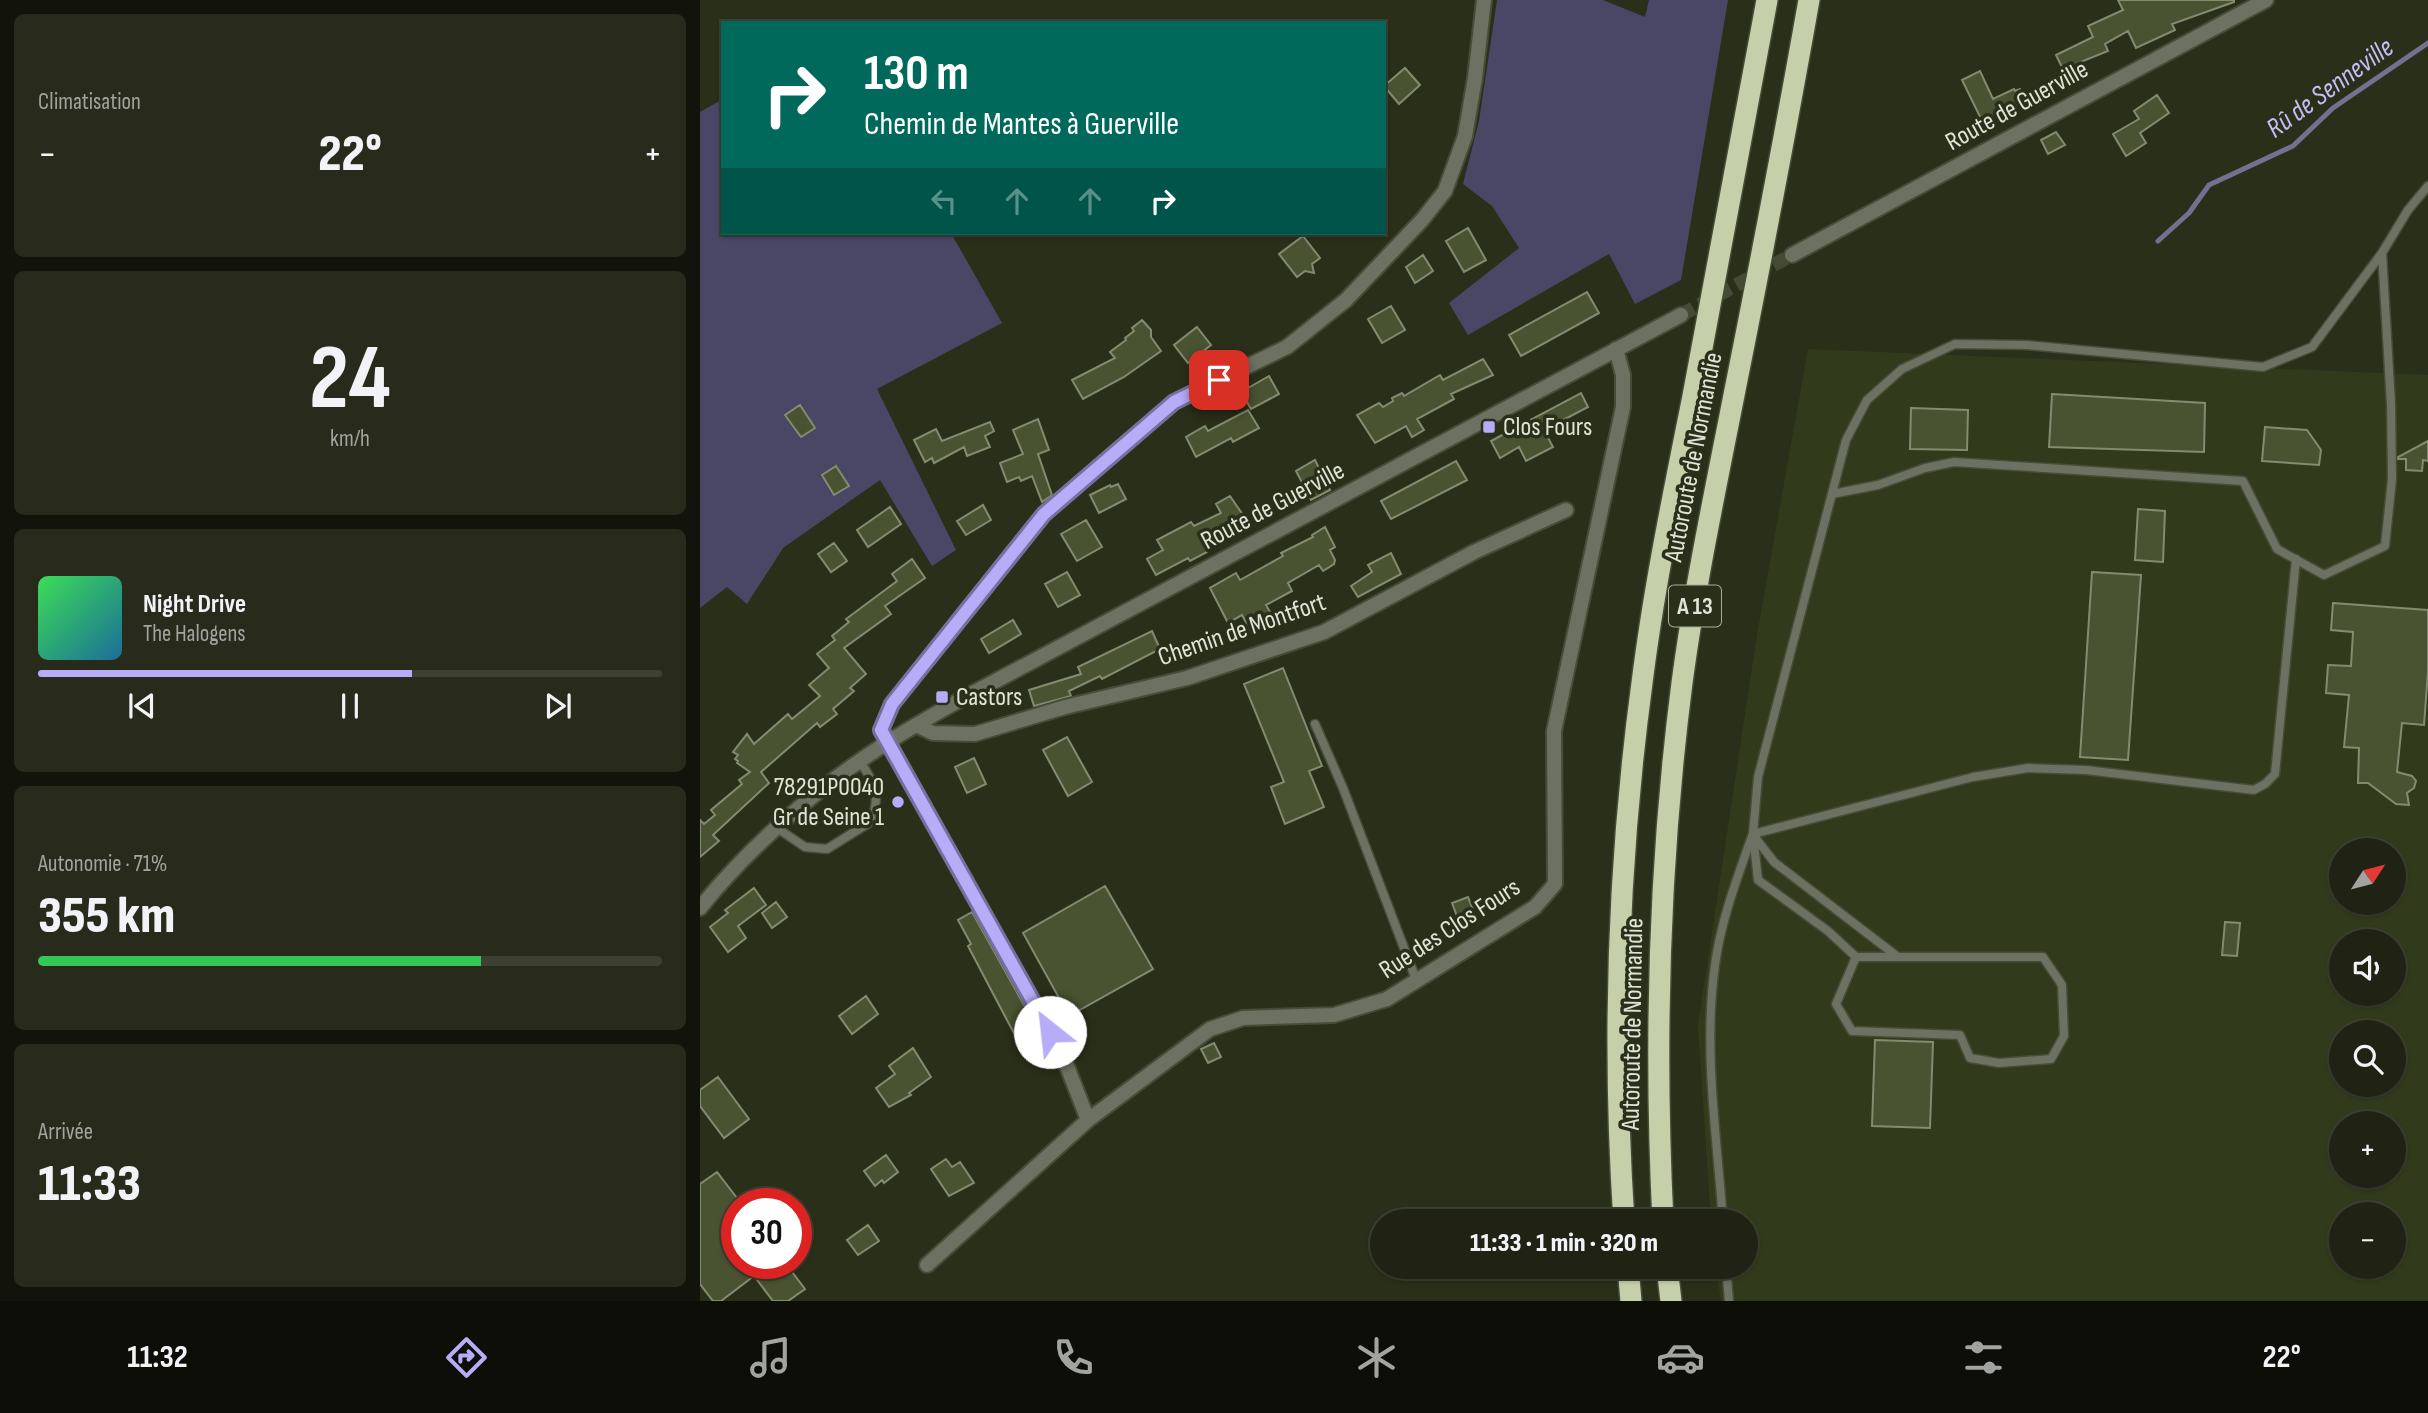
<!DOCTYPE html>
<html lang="fr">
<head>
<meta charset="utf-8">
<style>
  :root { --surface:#202313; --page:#282b1c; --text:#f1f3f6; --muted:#a2a4a0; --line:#3d4033; --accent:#b6acf8 }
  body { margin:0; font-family:"Sofia Sans Condensed",sans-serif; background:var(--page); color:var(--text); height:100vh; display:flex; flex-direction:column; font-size:26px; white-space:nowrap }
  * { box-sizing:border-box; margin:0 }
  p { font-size:23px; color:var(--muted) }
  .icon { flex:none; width:38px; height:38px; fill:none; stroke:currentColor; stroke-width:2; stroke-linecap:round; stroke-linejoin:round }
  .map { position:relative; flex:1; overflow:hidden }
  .panel { display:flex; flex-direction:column; gap:14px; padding:14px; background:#12130a; width:700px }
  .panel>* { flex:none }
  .hud { position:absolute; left:21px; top:21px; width:665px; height:214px; border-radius:0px; box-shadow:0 2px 5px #0004,0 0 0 2px var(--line); background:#00695c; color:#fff; overflow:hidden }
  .needle { width:46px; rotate:54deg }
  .controls { position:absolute; left:1629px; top:838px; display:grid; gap:14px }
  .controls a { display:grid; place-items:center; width:77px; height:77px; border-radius:50%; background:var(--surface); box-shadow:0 2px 5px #0004,0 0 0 2px var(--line); font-size:35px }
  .speed { position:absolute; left:21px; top:1188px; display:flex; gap:14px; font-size:35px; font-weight:700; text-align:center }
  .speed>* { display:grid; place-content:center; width:91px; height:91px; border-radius:50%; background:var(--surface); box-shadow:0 2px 5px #0004,0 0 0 2px var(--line); line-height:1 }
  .speed .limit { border:10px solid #d22; background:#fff; color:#111 }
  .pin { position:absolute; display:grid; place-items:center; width:60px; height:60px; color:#fff; margin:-30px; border-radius:14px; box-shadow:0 4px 10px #0006 }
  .me { position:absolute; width:77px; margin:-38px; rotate:331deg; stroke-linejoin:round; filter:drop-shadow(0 0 5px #0008) }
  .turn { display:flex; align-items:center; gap:24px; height:147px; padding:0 28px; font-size:32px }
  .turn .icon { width:91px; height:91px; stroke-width:2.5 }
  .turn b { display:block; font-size:49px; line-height:60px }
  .lanes { display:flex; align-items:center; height:66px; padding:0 28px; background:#0003; justify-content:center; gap:35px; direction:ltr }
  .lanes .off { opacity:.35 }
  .big { font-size:52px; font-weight:800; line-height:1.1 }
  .panel .widget { flex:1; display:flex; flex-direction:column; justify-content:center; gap:10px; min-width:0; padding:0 24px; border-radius:10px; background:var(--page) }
  .panel .dial { align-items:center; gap:0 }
  .dial b { font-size:91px; line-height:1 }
  .song { display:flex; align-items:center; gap:21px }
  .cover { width:84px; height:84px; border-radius:10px; background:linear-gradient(135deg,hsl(130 70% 55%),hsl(200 70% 35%)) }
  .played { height:7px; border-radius:4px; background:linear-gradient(90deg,var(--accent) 60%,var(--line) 60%) }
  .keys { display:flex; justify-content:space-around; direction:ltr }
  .heat { display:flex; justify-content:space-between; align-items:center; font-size:38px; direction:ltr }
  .charge { height:10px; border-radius:5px; background:linear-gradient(90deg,#34c759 71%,var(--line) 0) }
  .trip { position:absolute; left:670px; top:1209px; width:388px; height:70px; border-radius:35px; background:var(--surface); box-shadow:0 2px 5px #0004,0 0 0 2px var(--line); font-weight:800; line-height:70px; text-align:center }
  .tab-bar { display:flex; height:112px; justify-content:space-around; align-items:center; background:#0d0e08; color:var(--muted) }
  .tab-bar .icon { width:49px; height:49px }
  .tab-bar .selected { color:var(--accent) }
  .tab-bar b { font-size:32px; color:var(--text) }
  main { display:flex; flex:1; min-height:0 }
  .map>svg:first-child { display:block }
  .built { fill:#323a1c; fill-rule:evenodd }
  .green { fill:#4a4665 }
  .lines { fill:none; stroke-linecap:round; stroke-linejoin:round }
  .stream { stroke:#737091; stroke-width:5 }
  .building { fill:#495231; stroke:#838b71; stroke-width:2 }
  .tertiary-tunnel { stroke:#454a35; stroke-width:14; stroke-dasharray:14 7; stroke-linecap:butt }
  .service-casing { stroke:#474c37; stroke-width:11 }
  .minor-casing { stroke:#474c37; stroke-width:18 }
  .tertiary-casing { stroke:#474c37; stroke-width:18 }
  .motorway-casing { stroke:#474c37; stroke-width:24 }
  .service { stroke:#6c7161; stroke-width:8 }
  .minor { stroke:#6c7161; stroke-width:14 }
  .tertiary { stroke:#6c7161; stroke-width:14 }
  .motorway { stroke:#c5cfaa; stroke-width:21 }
  .route-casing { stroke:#7670a1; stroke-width:18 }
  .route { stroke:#b6acf8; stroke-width:12 }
  .poi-dot { fill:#b6acf8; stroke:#2a2f19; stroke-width:2.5 }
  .labels { text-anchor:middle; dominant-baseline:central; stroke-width:7; stroke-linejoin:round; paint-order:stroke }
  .shield { fill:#2a2f19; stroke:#a9ae9d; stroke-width:2 }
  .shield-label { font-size:24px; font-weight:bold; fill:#e0e4d6 }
  .street-label { font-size:26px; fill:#e0e4d6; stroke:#2a2f19 }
  .poi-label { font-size:26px; fill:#e0e4d6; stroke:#2a2f19; text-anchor:start }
  .water-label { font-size:28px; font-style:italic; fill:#c4bdf8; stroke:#2a2f19 }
</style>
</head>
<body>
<main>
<section class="panel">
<div class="widget"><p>Climatisation</p>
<div class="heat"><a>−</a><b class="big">22°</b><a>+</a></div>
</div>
<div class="widget dial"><b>24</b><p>km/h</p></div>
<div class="widget">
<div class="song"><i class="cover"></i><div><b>Night Drive</b><p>The Halogens</p></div></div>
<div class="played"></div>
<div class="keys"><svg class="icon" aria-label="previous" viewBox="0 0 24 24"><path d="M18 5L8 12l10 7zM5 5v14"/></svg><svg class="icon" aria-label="pause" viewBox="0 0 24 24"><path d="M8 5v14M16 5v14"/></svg><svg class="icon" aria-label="next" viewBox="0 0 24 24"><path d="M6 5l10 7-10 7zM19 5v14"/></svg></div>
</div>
<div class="widget"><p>Autonomie · 71%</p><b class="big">355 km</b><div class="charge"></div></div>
<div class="widget"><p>Arrivée</p><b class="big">11:33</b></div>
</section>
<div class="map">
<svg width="1728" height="1301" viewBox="0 0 1728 1301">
  <rect width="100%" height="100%" fill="#2a2f19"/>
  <path class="built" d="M1108,349L1728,375V1301H1021L1016,1267H1046V1222H1011L998,1025L1057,635ZM1642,850H1694V903H1642ZM1642,942H1694V994H1642ZM1642,1032H1694V1085H1642ZM1642,1124H1694V1176H1642ZM1642,1214H1694V1267H1642Z"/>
  <path class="green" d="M797,0H903L945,17L949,0H1028L981,280L935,304L909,254L768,335L749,303L819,248L792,206L763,184L779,121Z
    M23,99V233H251L302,323L177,389L256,550L232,566L180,480L83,548L47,604L27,587L0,608V112Z"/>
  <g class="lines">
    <path class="stream" d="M1458,241L1489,213L1509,185L1593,146L1633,108L1728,43"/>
  </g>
  <path class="building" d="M1418,0H1534V2L1472,24L1475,30L1436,48L1428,31L1405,44L1408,51L1378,63L1385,79L1371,86L1356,55L1393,37L1388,26L1423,10Z
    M705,68L720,85L699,104L684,86Z
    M1280,71L1293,99L1314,89L1315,91L1320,89L1325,101L1283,123L1262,80Z
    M1457,95L1469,113L1440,133L1446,143L1426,156L1413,134L1439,119L1434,111Z
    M1356,132L1365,145L1348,154L1341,140Z
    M768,228L786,260L764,272L746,241Z
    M603,236L620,258L612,264L614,273L605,271L597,277L579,254Z
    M723,255L733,271L715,283L706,267Z
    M887,292L899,313L821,356L809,335Z
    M691,306L705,330L682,343L668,319Z
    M442,320L451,330V337L461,351L424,377L383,399L372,380L415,358L410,352L426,340L425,338L434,331L432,328Z
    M497,327L511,345L488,363L474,345Z
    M783,359L793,375L751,394L754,399L717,419L724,430L712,437L706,426L675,443L657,415L679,403L683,407L693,401L692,398L702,393L704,396L740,375L743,380Z
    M569,376L579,394L551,409L541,392Z
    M881,393L888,407L844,430L853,447L826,461L819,447L800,458L791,441Z
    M1352,394L1505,403L1504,452L1349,447Z
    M100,405L115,428L101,437L85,415Z
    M1211,408L1268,410L1267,450L1210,449Z
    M548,410L559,428L533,442L531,438L496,457L486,437L505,426L508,431Z
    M338,419L349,450L338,454L352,495L342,502L332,476L321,481L319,477L307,482L300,463L323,454L313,430Z
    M290,422L294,431L285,436L290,447L267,456L264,447L234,463L232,458L225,462L214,440L236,429L242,441Z
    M1565,427L1607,430L1621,450L1619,465L1562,461Z
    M1728,441V461L1723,460L1722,471L1706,470V459H1698V457Z
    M615,460L630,490L611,500L596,471Z
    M756,461L767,480L691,519L681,501Z
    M136,466L149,486L134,495L122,475Z
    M418,484L426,499L399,513L390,495L410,485L411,487Z
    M530,496L543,515L519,528L523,536L504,546L507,552L490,561L488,558L456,575L447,559L463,550L457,540L491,522L494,526L521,513L516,504Z
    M283,505L291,520L266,535L257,521Z
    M190,507L201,524L168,547L157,530Z
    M1438,509L1465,511L1463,562L1435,560Z
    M386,520L402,547L377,561L361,534Z
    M625,527L635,547L630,550L635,560L634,564L623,571L619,565L588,583L592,591L566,605L573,617L550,630L542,615L528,623L510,588L536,573L540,580L583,556L581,553L613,537L612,535Z
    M134,543L147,561L131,572L118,554Z
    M691,553L701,574L658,597L651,586L672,572L668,565Z
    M212,559L225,578L185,606L191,614L144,648L166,674L150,688L154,691L133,709L137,714L120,727L117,723L61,772L69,783L13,835L19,841L0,857V820L4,824L15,815L11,810L42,784L39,780L50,772L37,763L38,761L35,759L38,755L33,752L47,734L54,744L88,714L92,719L120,696L109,685L129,668L117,654L135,640L132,636L149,622L146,619L197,581L192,574Z
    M367,572L380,595L358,607L345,584Z
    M1392,572L1441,575L1428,760L1380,757Z
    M1633,603L1728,610V671L1724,725L1702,723L1697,772L1712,776L1716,781L1714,788L1707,793L1709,805L1696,804L1668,783H1658L1659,748L1644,747L1649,695L1626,693L1628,665L1651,666L1653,632L1631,630Z
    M313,620L321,634L289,653L281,639Z
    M452,631L460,649L402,679L400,676L369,691L371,696L334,706L329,690L381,674L378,667Z
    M583,668L622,766L609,771L624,807L585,824L571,787L584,782L544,684Z
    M367,737L392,782L368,796L343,750Z
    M274,758L286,784L267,793L255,767Z
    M405,886L453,969L369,1016L323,933Z
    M54,888L66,905L38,926L46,938L28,952L10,927L28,913L25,910Z
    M768,897L776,917L760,924L752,903Z
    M76,902L87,917L72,928L62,913Z
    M272,912L338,1030L318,1041L268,946L271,944L258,920Z
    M1525,922L1540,923L1537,956L1522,955Z
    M166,996L178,1014L152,1034L139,1016Z
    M1175,1040L1233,1042L1230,1128L1172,1126Z
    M514,1043L521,1057L508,1063L501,1049Z
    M213,1048L231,1077L209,1093L211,1095L189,1107L176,1088L195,1074L189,1066Z
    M18,1077L49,1119L24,1138L0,1106V1090Z
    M186,1155L198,1172L184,1183L182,1180L175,1186L164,1171Z
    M246,1159L252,1167L260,1162L274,1183L249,1196L231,1169Z
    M17,1172L37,1198V1264H86L105,1289L88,1301H73L54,1276L21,1301H13L0,1284V1184Z
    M168,1225L179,1241L158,1255L147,1240Z"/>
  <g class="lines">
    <path class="tertiary-tunnel" d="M981,315L1092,255"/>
    <g class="service-casing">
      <path id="service" d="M1132,494L1178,485L1225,468L1254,462L1543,481L1577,549L1624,575L1685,546L1692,479L1691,404L1682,253L1708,210L1728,186
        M615,724L643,788L717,982
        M77,828L105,847L127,849L172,821C180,793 176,786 160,761
        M1053,834L1273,777L1328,768L1386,770L1554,790L1565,784L1575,774L1596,559
        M1054,836L1074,862L1198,957
        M1156,957L1136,1004L1152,1031L1260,1035L1270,1058L1299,1063L1351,1059L1364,1036L1362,985L1343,957H1156L1128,931L1058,880L1053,834L1058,777L1146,440L1167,400L1202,369L1255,344L1327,345L1563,367L1612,347L1682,253
        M1023,1222C1017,1136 1003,1050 1015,965C1021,920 1037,879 1052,836
        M1026,1267L1029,1301"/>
    </g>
    <g class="minor-casing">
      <path id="minor" d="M216,725L233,733L275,734L365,707L487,678L624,632L774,552L866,510
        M388,1120L363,1056L181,730L192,704L344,514L474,402L587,347L646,300L722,220L745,191L765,136L775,78L784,0
        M227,1265L388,1120L510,1029L543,1018L634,1015L687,999L835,907L855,884L854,731L923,407V375L916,349"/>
    </g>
    <g class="tertiary-casing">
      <path id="tertiary" d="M1092,255L1566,0
        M0,908C50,846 122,783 190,741C213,726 237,713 260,700L981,315"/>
    </g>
    <g class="motorway-casing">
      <path id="motorway" d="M924,1222C912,1042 918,861 942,683C954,587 974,491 993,396C1018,264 1043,132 1067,0
        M963,1222C954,1042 959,861 982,683C995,585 1016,487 1035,390C1061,260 1086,130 1109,0
        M928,1267L931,1301
        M967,1267L971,1301"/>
    </g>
    <use href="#service" class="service"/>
    <use href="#minor" class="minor"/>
    <use href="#tertiary" class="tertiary"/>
    <use href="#motorway" class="motorway"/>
  </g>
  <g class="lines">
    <g class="route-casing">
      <path id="route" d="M350,1032L181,730L192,704L344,514L474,402L519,380"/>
    </g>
    <use href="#route" class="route"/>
  </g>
  <g class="poi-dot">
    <rect x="782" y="420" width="14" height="14" rx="3.5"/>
    <rect x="235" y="690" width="14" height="14" rx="3.5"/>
    <circle cx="198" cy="802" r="7"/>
  </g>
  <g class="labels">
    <rect class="shield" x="969" y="585.5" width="52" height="41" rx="5"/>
    <g class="shield-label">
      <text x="995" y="606">A 13</text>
    </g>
    <g class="street-label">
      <text transform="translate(1317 106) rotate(-29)">Route de Guerville</text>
      <text transform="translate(994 457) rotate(-79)">Autoroute de Normandie</text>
      <text transform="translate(573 506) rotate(-28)">Route de Guerville</text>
      <text transform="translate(542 630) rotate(-19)">Chemin de Montfort</text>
      <text transform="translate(750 929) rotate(-33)">Rue des Clos Fours</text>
      <text transform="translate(933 1024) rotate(-89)">Autoroute de Normandie</text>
    </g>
    <g class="poi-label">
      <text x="803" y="427">Clos Fours</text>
      <text x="256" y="697">Castors</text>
      <text x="184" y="787" text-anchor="end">78291P0040<tspan x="184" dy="30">Gr de Seine 1</tspan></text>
    </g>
    <g class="water-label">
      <text transform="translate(1630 88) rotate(-36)">Rû de Senneville</text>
    </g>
  </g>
</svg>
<div class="controls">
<a><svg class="needle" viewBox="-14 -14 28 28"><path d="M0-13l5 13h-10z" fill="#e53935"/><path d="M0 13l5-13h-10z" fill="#a2a4a0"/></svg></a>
<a><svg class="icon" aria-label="sound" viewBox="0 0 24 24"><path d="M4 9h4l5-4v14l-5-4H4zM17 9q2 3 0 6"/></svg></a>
<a><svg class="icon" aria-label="search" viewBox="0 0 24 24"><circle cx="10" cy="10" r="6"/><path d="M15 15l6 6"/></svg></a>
<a>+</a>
<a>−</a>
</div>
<div class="speed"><div class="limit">30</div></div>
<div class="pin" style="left:519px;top:380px;background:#d93025"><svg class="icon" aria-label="arrive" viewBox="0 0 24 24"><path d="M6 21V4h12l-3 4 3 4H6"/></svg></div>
<svg class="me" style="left:350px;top:1032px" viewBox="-20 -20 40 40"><circle r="19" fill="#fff"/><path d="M0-13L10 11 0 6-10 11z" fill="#b6acf8"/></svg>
<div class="trip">11:33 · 1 min · 320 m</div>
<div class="hud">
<div class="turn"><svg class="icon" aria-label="right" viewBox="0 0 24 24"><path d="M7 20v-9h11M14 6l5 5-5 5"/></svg><div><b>130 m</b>Chemin de Mantes à Guerville</div></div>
<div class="lanes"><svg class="icon off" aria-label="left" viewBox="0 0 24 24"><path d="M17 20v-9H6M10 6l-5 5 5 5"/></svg><svg class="icon off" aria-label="ahead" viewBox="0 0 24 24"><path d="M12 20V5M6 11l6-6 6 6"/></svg><svg class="icon off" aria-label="ahead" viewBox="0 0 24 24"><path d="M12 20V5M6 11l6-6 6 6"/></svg><svg class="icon" aria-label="right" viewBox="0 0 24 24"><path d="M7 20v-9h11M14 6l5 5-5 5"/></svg></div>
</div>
</div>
</main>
<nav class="tab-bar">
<b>11:32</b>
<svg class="icon selected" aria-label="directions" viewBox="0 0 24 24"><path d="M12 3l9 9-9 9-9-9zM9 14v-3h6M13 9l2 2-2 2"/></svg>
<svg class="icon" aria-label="music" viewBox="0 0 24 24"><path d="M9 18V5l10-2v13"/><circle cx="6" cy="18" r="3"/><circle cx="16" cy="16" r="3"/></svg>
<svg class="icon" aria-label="phone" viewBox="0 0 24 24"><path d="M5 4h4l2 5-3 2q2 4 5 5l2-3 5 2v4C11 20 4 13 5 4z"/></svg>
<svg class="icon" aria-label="climate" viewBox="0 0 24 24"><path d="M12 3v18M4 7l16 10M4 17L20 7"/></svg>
<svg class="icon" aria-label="car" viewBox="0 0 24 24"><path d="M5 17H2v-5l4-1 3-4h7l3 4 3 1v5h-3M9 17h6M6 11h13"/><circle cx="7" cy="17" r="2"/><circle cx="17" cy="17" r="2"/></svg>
<svg class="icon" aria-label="filters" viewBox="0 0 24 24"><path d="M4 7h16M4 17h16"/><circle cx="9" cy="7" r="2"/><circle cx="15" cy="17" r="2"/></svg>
<b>22°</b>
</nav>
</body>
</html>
